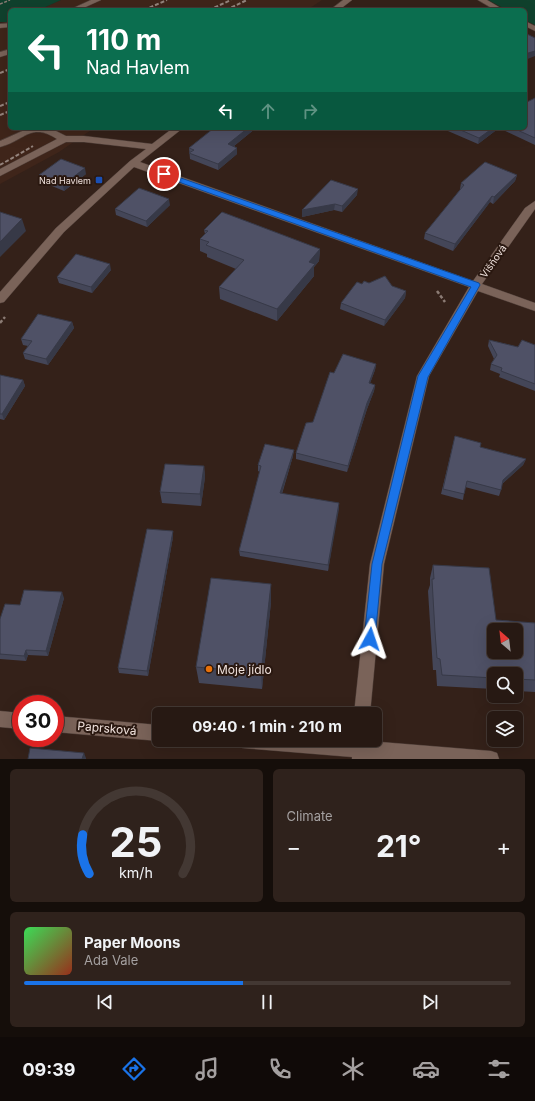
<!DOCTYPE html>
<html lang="en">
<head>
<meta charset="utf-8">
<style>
  :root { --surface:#271913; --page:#2f221c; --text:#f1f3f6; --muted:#a4a0a0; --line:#433833; --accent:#1a73e8 }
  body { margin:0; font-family:Inter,sans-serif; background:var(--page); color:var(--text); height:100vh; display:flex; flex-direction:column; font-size:15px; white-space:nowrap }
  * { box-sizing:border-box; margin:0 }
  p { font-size:13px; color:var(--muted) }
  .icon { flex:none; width:22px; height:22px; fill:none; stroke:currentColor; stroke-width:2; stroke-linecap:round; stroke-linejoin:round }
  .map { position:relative; height:759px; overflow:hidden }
  .details { display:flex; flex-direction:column; gap:10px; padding:10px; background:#150e0a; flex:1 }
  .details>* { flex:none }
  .top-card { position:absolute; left:8px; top:8px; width:519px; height:122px; border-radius:6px; box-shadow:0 4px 16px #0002,0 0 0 1px var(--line); background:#0b6e4f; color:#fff; overflow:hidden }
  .needle { width:26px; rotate:332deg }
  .buttons { position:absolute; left:487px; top:623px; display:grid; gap:8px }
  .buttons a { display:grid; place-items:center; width:36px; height:36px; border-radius:6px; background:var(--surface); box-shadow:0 4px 16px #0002,0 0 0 1px var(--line); font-size:20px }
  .speed { position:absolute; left:12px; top:695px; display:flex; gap:8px; font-size:20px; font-weight:700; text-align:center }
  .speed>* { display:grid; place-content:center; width:52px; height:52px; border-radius:50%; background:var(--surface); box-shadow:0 4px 16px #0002,0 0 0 1px var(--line); line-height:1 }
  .speed .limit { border:6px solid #d22; background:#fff; color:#111 }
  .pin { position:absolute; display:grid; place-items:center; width:34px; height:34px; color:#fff; margin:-17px; border:2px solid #fff; border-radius:50%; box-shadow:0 1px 4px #0007 }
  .me { position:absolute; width:44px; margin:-22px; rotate:5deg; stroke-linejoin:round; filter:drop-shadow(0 0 3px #0008) }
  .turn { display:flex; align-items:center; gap:14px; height:84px; padding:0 12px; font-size:18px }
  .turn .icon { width:52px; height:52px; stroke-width:2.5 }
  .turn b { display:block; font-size:28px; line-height:34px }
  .lanes { display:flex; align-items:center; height:38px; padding:0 12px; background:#0003; justify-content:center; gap:20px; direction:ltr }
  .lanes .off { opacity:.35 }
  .big { font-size:30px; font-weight:700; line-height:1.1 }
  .details .tile { flex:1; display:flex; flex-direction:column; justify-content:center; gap:6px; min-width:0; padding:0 14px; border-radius:6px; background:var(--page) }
  .details .dial { align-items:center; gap:0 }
  .dial svg { height:104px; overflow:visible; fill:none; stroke:var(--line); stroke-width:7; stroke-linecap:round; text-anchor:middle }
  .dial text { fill:var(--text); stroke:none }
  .song { display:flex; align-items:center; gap:12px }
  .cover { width:48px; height:48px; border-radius:6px; background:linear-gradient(135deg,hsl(130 70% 55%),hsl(10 70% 35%)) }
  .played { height:4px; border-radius:2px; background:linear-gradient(90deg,var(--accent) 45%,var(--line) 45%) }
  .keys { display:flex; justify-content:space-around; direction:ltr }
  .heat { display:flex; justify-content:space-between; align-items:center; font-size:22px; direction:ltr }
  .details .tiles { flex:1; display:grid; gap:10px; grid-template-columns:1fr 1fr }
  .tile:last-child { grid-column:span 2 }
  .trip { position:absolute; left:152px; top:707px; width:230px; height:40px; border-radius:6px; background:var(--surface); box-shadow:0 4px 16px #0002,0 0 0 1px var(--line); font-weight:700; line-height:40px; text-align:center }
  .tabs { display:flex; height:64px; justify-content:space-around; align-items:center; background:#100a08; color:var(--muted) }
  .tabs .icon { width:28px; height:28px }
  .tabs .selected { color:var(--accent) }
  .tabs b { font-size:18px; color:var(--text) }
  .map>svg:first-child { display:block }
  .built { fill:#3f251a }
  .green { fill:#10412d }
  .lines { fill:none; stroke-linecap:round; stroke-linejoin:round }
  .minor-casing { stroke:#4e3e38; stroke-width:1 }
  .path-far1 { stroke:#8b7b74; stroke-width:1.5; stroke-dasharray:3 1.5; stroke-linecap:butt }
  .path { stroke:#8b7b74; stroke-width:2.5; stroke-dasharray:3.5 2; stroke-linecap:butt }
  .minor { fill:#7a6359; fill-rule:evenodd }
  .rail { stroke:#93837c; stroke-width:2; stroke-dasharray:4 2; stroke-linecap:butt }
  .wall { fill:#444658 }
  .shaded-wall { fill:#373947 }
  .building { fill:#4f5166; stroke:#373947; fill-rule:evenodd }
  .route { fill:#1a73e8; stroke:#114b97 }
  .transit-dot { fill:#1a4fb4; stroke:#2a1810; stroke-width:1.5 }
  .food-dot { fill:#e8710a; stroke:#2a1810; stroke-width:1.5 }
  .labels { text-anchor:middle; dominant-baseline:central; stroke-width:4; stroke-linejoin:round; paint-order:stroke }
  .far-poi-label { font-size:9px; fill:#efe1dc; stroke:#2a1810; text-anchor:end }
  .street-label { font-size:10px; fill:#efe1dc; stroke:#2a1810 }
  .near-poi-label { font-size:12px; fill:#efe1dc; stroke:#2a1810; text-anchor:start }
  .near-street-label { font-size:12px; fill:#efe1dc; stroke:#2a1810 }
</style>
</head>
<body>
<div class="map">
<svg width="535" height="759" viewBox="0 0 535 759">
  <rect width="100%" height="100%" fill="#342119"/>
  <path class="built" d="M61,0H322L307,10H39Z
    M10,24V128H94L59,152L0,184V28Z"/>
  <path class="green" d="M0,0H61L39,10H10V22H0Z
    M488,0H535V25L525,20V10H507Z"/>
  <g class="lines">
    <g class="minor-casing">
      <path id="minor" d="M91,0H101L79,10H69Z
        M343,0H352L339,10H330Z
        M478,0H487L504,10H495Z
        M525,21L535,26V31L525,26Z
        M10,23V27L0,28V24Z
        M10,49V54L0,57V52Z
        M29,128H50L66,136H84L152,144L173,128H183L140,162L473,281L525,208L535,201V209L482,284L535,303V311L478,291L429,376L384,564L370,714H354L370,564L417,376L469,287L134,167L64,232L4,302L0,303V292L56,228L130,161L146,149L84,142H66L0,176V169L57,139C30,122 25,141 0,147V141Z
        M0,711L21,713V729L0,727Z
        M55,716L159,725V740H162L159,741L55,732Z
        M235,740H368V741L491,751L497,753L499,759H352V757L243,748L237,746Z"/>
    </g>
    <path class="path-far1" d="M0,4L10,0"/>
    <path class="path" d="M437,291L445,302
      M0,323L5,317"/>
    <use href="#minor" class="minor"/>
    <path class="rail" d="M144,10L167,0
      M209,10L231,0
      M226,10L247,0
      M0,73L10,69
      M0,106L10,102
      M0,115L10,111
      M0,165L33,146"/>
  </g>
  <path class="wall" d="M535,98V145L499,128L478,144L441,128H525Z
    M214,128H256L234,146L237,148V154L218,170L190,159L189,148Z
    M86,174L64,191L40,181L39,175Z
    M517,175L515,181L493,204L490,202L453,251L424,239L425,233L460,190V189L461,183Z
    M357,195L342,212L334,210L302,217V210Z
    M170,205L147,227L116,215L115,209Z
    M204,230L320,249L319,261L314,267V276L277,321L220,299L219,287L236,269L207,257V254L200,251V239L205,234Z
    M111,270L92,293L59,283L57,277Z
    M369,283L392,286L406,291L405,298L384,326L340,309L341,303L362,284Z
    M72,322L74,328L48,365L25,359L23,353L28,346L23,345L21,339Z
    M489,340L518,347L535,345V391L499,377L500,374L490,370L491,364L494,359L488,346Z
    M376,364L375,370L370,383L375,385L374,391L367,409L347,472L296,459V453L313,422L334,373Z
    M0,375L23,380L25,386L4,420L0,419Z
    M455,436L480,447L526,459L523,465L502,484L501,490L499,496L465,487L463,500L441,494Z
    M293,456L282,494L339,503L328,571L240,556L239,551L260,472L258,471V465Z
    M204,466L205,477L201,506L162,503L160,492Z
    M173,537L148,676L119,673L118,668Z
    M433,565L496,620L535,623V692L516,691V674H494V689L437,686L436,670H433L428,591L430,585V578Z
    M64,598L48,656L28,655L26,661L0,659V619L20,605Z
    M271,602L262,689L199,683L196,667Z"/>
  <path class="shaded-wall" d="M535,51V56L525,60V54Z
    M248,128H256L229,150L228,144Z
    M493,128H499L478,144L479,138Z
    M237,148V154L218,170V164Z
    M85,168L86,174L64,191L63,185Z
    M517,175L515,181L493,204L494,197Z
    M358,189L357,195L342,212V206Z
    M492,196L490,202L453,251L455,244Z
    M169,199L170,205L147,227L146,221Z
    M335,204L334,210L302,217V210Z
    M22,219L26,231L0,257V242Z
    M320,249L319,261L314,267V276L277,321V309L309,262Z
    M110,264L111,270L92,293L91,287Z
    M406,291L405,298L384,326L385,320Z
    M72,322L74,328L48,365L46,359Z
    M376,364L375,370L368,389L369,383Z
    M23,380L25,386L4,420L2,414Z
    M375,385L374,391L367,409L347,472L348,466L367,403Z
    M294,450L293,456L280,499V493Z
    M526,459L523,465L501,485L503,480Z
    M204,466L205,477L201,506L200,494Z
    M339,503V509L328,571V565Z
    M173,531V537L148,676L147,671Z
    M271,584V602L262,689L261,673Z
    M62,592L64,598L48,656L46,651Z
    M26,650L28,655L26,661L24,656Z
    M84,753L86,758V759H82Z"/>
  <path class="building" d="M525,33L535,38V51L525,54Z
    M535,98V138L513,128H525V103Z
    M214,128H248L228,144L237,148L218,164L189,153L194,150L189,148Z
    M456,128H493L479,138Z
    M61,159L85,168L63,185L39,175Z
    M485,162L517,175L494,197L492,196L455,244L425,233L464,185L461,183Z
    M331,180L358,189L342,206L335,204L302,210Z
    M139,188L169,199L146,221L115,209Z
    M0,212L22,219L0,242Z
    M222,212L320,249L309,262L315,264L277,309L219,287L244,260L206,245L209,242L200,239L208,231L204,230Z
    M76,254L110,264L91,287L57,277Z
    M385,276L392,286L406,291L385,320L341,303L357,282L362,284L364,281L369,283Z
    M38,314L72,322L46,359L23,353L32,341L21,339Z
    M489,340L518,347L522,340L535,345V384L501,371L502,368L491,364L497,355Z
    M343,354L376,364L369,383L375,385L367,403L348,466L296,453L306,423L313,422L330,372L334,373Z
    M0,375L23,380L2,414H0Z
    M455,436L481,443L480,447L526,459L503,480L501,490L467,481L464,494L443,489Z
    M265,444L294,450L280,493L339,503L328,565L239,551L261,466L258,465Z
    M165,464L204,466L200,494L160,492Z
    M147,529L173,531L147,671L118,668Z
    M433,565L489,568L496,620L535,623V680L516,679V674H494V678L442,675L440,659L437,658L435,632L432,579H434ZM494,630H516V652H494Z
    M211,578L271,584L261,673L196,667Z
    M24,590L62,592L46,651L26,650L24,656L0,654V619L5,604L20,605Z
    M30,748L84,753L82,759H28Z"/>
  <path class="route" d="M164,172L479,283L480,285L428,377L382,564L375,639L374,643L370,644L366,643L364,639L372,564L418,376L471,287L162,176L161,174Z"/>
  <rect class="transit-dot" x="95" y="176" width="8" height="8" rx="2"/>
  <circle class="food-dot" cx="209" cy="669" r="4"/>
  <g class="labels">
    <g class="far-poi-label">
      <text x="91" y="180">Nad Havlem</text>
    </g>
    <g class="street-label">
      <text transform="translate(493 261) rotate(-55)">Višňová</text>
    </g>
    <g class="near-poi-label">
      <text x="217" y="669">Moje jídlo</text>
    </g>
    <g class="near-street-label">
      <text transform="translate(107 728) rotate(5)">Paprsková</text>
    </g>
  </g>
</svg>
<div class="buttons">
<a><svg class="needle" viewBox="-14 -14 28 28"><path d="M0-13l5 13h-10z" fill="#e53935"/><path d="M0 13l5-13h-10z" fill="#a4a0a0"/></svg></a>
<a><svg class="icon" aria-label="search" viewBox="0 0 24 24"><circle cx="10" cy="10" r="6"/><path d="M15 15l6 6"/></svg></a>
<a><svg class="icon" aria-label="layers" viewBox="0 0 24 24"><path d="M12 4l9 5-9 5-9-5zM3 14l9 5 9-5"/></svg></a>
</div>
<div class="speed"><div class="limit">30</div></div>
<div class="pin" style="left:164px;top:174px;background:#d93025"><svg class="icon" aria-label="arrive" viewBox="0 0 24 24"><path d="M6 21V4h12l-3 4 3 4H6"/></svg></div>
<svg class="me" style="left:370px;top:639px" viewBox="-20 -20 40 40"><path d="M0-17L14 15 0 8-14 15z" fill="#1a73e8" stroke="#fff" stroke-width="4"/></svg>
<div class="trip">09:40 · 1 min · 210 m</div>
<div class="top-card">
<div class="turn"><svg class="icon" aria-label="left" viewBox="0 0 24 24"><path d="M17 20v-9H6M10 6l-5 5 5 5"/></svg><div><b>110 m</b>Nad Havlem</div></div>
<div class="lanes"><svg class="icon" aria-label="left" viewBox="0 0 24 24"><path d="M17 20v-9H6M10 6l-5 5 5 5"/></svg><svg class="icon off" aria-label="ahead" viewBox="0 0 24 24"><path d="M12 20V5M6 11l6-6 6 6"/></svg><svg class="icon off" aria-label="right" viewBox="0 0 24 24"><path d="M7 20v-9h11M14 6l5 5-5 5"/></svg></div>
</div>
</div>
<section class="details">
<div class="tiles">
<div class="tile dial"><svg viewBox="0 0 100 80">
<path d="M14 69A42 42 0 1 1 86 69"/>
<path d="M14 69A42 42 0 0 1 9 39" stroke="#1a73e8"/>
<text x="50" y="56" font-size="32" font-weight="700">25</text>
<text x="50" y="72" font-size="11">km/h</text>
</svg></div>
<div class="tile"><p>Climate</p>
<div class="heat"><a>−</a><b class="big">21°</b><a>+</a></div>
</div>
<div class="tile">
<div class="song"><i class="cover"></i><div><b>Paper Moons</b><p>Ada Vale</p></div></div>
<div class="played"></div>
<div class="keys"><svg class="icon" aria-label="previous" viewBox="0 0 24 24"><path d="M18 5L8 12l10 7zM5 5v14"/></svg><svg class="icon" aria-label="pause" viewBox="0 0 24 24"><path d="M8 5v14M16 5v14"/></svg><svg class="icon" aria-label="next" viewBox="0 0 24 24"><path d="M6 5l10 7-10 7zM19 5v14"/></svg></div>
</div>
</div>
</section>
<nav class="tabs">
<b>09:39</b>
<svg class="icon selected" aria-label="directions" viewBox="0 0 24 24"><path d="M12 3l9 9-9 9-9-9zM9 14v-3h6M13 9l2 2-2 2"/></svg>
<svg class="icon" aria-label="music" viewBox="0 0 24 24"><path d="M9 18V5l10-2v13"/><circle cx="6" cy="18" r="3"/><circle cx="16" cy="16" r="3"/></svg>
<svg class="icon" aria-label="phone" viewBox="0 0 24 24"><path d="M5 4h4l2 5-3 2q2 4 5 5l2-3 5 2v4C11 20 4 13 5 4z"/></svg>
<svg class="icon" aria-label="climate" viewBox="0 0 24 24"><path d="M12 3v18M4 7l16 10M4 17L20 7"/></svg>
<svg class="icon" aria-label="car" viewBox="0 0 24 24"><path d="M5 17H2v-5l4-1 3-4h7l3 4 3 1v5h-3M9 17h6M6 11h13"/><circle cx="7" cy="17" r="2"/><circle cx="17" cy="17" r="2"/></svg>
<svg class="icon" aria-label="filters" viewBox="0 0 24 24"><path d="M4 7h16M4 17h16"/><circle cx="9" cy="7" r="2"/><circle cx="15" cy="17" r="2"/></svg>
</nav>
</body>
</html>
